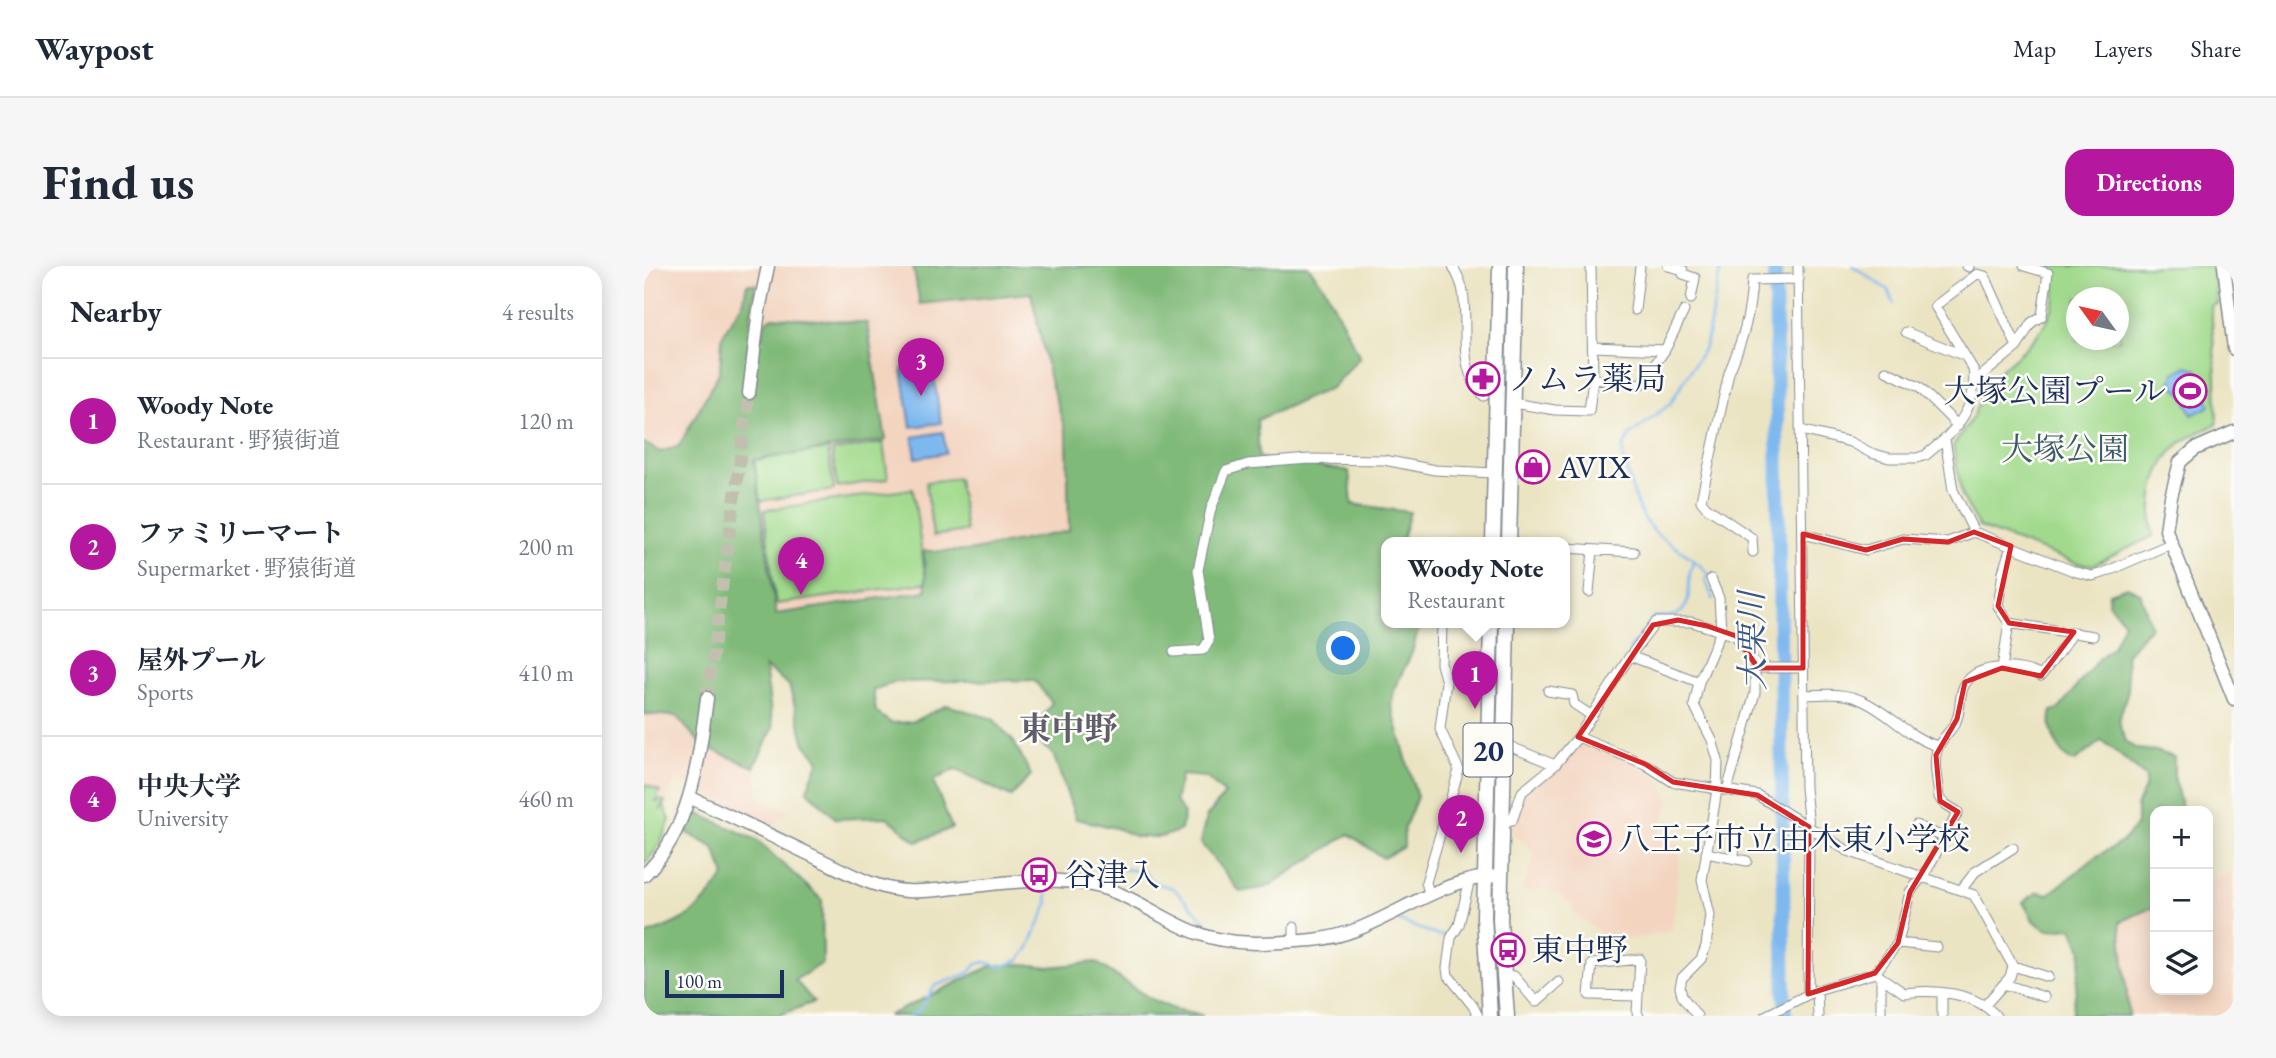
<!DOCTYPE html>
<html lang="en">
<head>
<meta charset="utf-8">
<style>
	:root { --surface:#fff; --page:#f6f6f7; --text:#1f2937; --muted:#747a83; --line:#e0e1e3; --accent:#b5179e }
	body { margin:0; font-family:"EB Garamond","Noto Serif JP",serif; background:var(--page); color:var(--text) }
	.controls { position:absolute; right:21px; bottom:21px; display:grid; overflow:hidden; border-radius:14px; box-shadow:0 4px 18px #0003 }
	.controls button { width:63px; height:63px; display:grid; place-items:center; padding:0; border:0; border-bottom:2px solid var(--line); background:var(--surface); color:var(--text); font:35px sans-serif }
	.compass { position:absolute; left:1422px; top:21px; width:63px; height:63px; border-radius:50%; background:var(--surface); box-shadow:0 4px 18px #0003; rotate:303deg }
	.scale { position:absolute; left:21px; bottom:18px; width:119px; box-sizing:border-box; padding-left:7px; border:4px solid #1b2f5e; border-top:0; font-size:19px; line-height:24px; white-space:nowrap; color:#1b2f5e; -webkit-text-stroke:5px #fdfcf7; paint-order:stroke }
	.you { position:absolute; left:700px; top:383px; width:24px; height:24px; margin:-18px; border:5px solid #fff; border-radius:50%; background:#1a73e8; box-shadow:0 0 0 10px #1a73e833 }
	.badge { display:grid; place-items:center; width:46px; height:46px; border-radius:50%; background:var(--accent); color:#fff; font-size:23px; font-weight:700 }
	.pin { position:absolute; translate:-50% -58px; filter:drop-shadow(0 2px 4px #0008) }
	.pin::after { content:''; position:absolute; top:37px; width:24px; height:21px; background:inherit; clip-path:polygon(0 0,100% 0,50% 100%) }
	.popup { position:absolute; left:737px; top:271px; width:189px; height:91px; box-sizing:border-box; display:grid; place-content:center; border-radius:14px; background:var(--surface); filter:drop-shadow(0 2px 5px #0005); font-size:23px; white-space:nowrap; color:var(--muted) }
	.popup b { font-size:26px; color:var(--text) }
	.popup::after { content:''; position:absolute; left:50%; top:100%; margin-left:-14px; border:14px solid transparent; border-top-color:var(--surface) }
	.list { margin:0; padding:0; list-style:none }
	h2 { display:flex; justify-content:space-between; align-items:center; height:91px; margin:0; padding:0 28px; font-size:30px }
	h2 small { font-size:23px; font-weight:400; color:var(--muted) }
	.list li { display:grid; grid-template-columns:46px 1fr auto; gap:21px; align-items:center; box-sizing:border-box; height:126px; padding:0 28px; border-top:2px solid var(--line) }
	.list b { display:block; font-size:26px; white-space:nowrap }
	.list p { margin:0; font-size:23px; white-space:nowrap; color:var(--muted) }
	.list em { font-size:23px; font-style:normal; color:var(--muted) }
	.icon { flex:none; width:38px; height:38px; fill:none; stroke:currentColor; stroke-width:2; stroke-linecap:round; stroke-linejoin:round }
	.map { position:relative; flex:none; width:1590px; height:750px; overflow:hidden; border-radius:21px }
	header { display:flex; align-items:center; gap:42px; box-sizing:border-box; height:98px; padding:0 35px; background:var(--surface); border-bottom:2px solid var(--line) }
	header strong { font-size:33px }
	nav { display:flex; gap:38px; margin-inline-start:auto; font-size:24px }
	.intro { display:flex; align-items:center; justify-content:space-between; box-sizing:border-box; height:168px; padding:0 42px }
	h1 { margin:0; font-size:49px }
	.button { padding:18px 32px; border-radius:21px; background:var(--accent); color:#fff; font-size:24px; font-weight:700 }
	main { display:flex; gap:42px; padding:0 42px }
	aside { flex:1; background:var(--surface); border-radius:21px; box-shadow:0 4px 18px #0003 }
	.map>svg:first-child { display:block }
	.built { fill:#f3d4bf }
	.green { fill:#a1da8c; stroke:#5e8475; stroke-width:2; fill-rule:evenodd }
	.forest { fill:#80ba78; stroke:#4e746b; stroke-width:2 }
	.water { fill:#7db8ef; stroke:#4c74a6; stroke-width:2 }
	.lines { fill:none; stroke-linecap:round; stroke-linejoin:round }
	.stream { stroke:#7db8ef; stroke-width:2.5 }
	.river { stroke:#7db8ef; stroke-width:14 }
	.secondary-tunnel { stroke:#c1c0af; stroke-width:12; stroke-dasharray:12 6; stroke-linecap:butt }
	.street-casing { stroke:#838a90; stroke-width:11 }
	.secondary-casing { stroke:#838a90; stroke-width:15 }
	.primary-casing { stroke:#838a90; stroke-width:17 }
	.street { stroke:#fff; stroke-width:9 }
	.secondary { stroke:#fff; stroke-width:12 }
	.primary { stroke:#fff; stroke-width:14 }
	.marked { fill:none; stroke:#d62828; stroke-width:5; stroke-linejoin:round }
	.labels { text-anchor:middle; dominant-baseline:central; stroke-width:5; stroke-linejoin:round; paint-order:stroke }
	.shield { fill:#fdfcf7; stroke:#5f6c8c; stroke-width:2 }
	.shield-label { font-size:30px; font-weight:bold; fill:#1b2f5e }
	.poi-label { font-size:32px; fill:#1b2f5e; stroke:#fdfcf7; text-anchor:start }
	.park-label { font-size:32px; fill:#3c5a6a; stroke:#fdfcf7 }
	.water-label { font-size:33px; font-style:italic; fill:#38588a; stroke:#fdfcf7 }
	.neighbourhood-label { font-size:33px; font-weight:bold; fill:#605d6d; stroke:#fdfcf7 }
</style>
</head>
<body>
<header>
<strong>Waypost</strong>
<nav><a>Map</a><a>Layers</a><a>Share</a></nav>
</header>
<div class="intro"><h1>Find us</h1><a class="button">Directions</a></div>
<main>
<aside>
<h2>Nearby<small>4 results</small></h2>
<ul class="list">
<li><span class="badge">1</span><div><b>Woody Note</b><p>Restaurant · 野猿街道</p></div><em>120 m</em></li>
<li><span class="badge">2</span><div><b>ファミリーマート</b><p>Supermarket · 野猿街道</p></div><em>200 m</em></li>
<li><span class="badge">3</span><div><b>屋外プール</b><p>Sports</p></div><em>410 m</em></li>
<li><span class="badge">4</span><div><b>中央大学</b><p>University</p></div><em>460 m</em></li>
</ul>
</aside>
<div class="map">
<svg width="1590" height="750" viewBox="0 0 1590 750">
	<rect width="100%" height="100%" fill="#fdfcf7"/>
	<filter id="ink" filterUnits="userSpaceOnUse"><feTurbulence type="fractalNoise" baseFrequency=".0143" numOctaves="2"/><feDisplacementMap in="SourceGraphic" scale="14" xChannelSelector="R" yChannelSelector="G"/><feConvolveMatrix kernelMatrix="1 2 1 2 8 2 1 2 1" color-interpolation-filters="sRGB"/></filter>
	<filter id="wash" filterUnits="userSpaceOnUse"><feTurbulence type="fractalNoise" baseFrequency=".00686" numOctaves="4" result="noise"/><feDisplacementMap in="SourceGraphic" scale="28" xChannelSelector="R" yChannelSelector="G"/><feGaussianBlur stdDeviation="1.57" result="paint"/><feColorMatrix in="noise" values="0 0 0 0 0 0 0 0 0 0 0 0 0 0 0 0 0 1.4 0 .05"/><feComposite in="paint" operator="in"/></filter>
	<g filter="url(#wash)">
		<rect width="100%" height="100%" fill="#ebe4c3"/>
		<!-- built -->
		<path class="built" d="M0 0H289L311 25 355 34 404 24 474 271 291 364 98 414 117 533 146 545 127 561 32 513 20 540 26 554 16 578 0 599Z
			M939 476 996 500 1021 516 1019 520 1026 533 1015 567 1037 580 1028 665 956 679V665L936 653 927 642 928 639 915 628 898 623 878 625 891 587 867 567 877 535 881 528 908 506 932 480Z
			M1590 605V750H1485L1476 655 1511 640V724H1564V616Z"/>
		<!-- green -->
		<path class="green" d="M1406 0H1569L1573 38 1567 40 1572 111 1573 158C1561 164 1545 170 1534 179 1509 201 1505 239 1509 270L1450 299 1434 298 1335 261 1318 230 1309 180C1323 160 1337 143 1338 119 1373 90 1429 52 1406 0ZM1433 32H1475V74H1433Z
			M239 177 244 213 193 221 188 185Z
			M184 183 190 224 116 235 110 194Z
			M314 212 322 265 289 270 282 216Z
			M269 223 282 317 132 338 120 244Z
			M0 518 16 525 11 535 14 536 15 533 20 535 16 545 22 535 20 540 26 554 16 578 0 599Z"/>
		<!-- forest -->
		<path class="forest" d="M269 0H664L681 22 716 91 687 122 613 154 615 192 705 205 708 238 766 246 757 277H742V357H776L768 387 751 421 747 439 773 531 760 563V581L739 592 705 568 623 621 596 626 556 576 563 550 581 528 562 511 537 509 531 535 540 548 537 564 517 571H493L472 562 432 553 409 488 386 469 408 437 390 414 251 416 229 424 232 446 247 457 268 456 303 439 349 453 370 476 387 509 367 531 311 503 289 515 308 562 273 576 243 551 192 553 163 524 175 494 161 478 145 419 121 401 129 462 110 501 59 480 32 450 0 448V177L16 186 35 180 76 105 78 70 99 36 103 18H112L104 70 119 71 121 56 129 51 223 57 242 174 110 194 132 348 282 325 280 285H325L425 265 423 170 406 114 387 27 276 38Z
			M1483 321 1496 327 1507 360 1482 389 1484 424 1475 454 1477 464 1483 477 1493 483 1512 485 1530 491V510L1538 545H1511V640L1476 656 1485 750H1428L1438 684 1428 662 1402 664 1389 654 1379 636 1394 626 1405 628 1453 590 1478 576 1493 559V538L1501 522 1502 511 1458 474 1430 496C1413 488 1403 462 1408 445L1415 443 1455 392 1469 381 1480 356 1464 337 1465 327Z
			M53 547 113 574 178 634 179 697 151 714 170 736 133 750H0V669C41 656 57 645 81 609L70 582 42 566Z
			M452 696C476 712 500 732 527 742 538 746 549 745 559 750H244L347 700 378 698 406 701Z"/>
		<!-- water -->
		<path class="water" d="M288 98 297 157 267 161 258 103Z
			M1543 100 1553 103 1557 125 1566 138 1565 141 1548 149 1540 130 1527 117 1530 107Z
			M299 166 302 187 272 192 269 171Z"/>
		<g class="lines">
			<!-- stream -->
			<path class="stream" d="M1209 0 1244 24 1250 38
				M1069 333 1061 313 1065 309C1051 291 1032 283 1014 269 991 250 988 217 979 191V182L986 169 1026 138 1062 79 1077 0
				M985 384 1010 351C1017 350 1028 351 1034 348 1052 338 1040 309 1050 294
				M869 538 874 525
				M456 601 498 605 511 617 529 622 569 663
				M813 649 817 624
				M753 654 795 670 805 667
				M266 750 275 745 291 720 325 707 333 698 341 696 357 701 375 694 384 683 404 638 402 622"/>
			<!-- river -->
			<path class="river" d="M1131 0 1141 750"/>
		</g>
	</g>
	<g filter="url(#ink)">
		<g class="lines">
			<!-- secondary-tunnel -->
			<path class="secondary-tunnel" d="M63 432 105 127"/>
			<defs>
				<path id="street" d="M809 0C813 9 818 17 819 26 825 60 812 103 840 130
					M1024 0 1039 4V8L1051 12 1047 33
					M1154 0 1161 522 1165 561 1164 728
					M1323 0 1325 1
					M991 44 996 0
					M1262 66 1321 90
					M949 81 1021 84
					M1373 81 1341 10 1333 8 1291 40 1329 103C1333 132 1321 153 1301 173L1309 224 1330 266 1432 306 1448 310 1459 307 1526 278
					M1242 105 1275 121 1314 160
					M949 113 997 118 1021 84 1040 45
					M1331 115 1373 81 1387 57 1398 50 1404 7 1380 0
					M869 137 911 144 945 145 949 113 947 0
					M1157 164 1206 176 1227 187 1245 192H1273L1282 189 1301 173
					M1159 268 1222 284 1259 273 1304 276 1330 266
					M1367 280 1359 306 1354 340 1365 357 1449 370
					M920 282 990 286
					M1109 286 1108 272 1062 241 1057 235 1058 230 1085 107C1099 72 1106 51 1108 14L1155 13
					M945 326 949 284
					M530 386 559 384 565 374 554 304 567 243 582 205 604 198 665 193 740 194 791 204 850 207
					M986 390 1055 416
					M1111 402H1159
					M1358 402 1365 357
					M904 425 928 429 930 438 948 450
					M1160 429C1179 428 1201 426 1219 435 1246 447 1264 472 1294 480
					M934 471 986 390 1012 356H1048L1092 370 1111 398V427L1083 524
					M860 478 911 499 934 471 1001 498 1029 516 1113 529 1204 585 1330 629 1369 700 1366 711 1342 738
					M858 558 868 555 878 526 911 499
					M1272 559 1301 572
					M1062 587 1103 595
					M1089 592 1094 567
					M826 613 815 659 807 672 803 702 804 709 829 740 834 750
					M1317 624 1331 606 1369 582
					M785 627 782 616 815 504 796 463 802 416 797 398 798 357
					M650 675V661
					M1254 677 1293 681
					M1369 700 1404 711
					M1231 707 1254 677 1266 626 1282 606 1314 546 1298 536 1295 531C1294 517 1288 495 1294 482 1297 472 1308 465 1312 455 1318 443 1314 429 1321 418 1334 396 1378 399 1397 410L1430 366
					M859 709 870 710 892 736 915 716
					M1360 718 1400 731
					M1173 724 1174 750
					M1298 727V750
					M994 730 945 729 948 698 996 693 993 747 995 750
					M1053 750 1038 730 1036 721 1038 712 1057 693 1062 680 1066 649 1058 614 1073 524 1074 494 1068 474 1050 439 1055 416 1077 365 1075 332 1067 313
					M1121 750 1173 724 1231 707 1260 727C1290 723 1331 726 1352 750
					M1237 750V713"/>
				<path id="secondary" d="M1580 0 1590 83
					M105 127 115 44 124 0
					M1590 166 1551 183 1536 196 1527 231 1522 264 1590 433
					M45 531C86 550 128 570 169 590 199 604 229 623 263 625 279 626 295 624 310 622 356 618 402 609 447 619 487 627 516 653 553 667 589 681 630 677 668 674 736 669 787 611 856 610
					M0 609C47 565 55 493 63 432"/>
				<path id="primary" d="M849 277 856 0
					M865 277 872 0
					M846 750 840 651 847 357
					M863 750 856 654 863 357"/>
			</defs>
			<!-- street casing -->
			<use href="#street" class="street-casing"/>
			<!-- secondary casing -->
			<use href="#secondary" class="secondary-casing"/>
			<!-- primary casing -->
			<use href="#primary" class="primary-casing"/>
			<!-- street -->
			<use href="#street" class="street"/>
			<!-- secondary -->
			<use href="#secondary" class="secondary"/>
			<!-- primary -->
			<use href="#primary" class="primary"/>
		</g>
	</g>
	<!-- marked area -->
	<path class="marked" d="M1330 266 1367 280 1354 340 1365 357 1430 366 1397 410 1358 402 1321 416 1313 453 1292 489 1296 535 1314 546 1266 626 1254 677 1231 707 1164 728 1165 561 1113 529 1029 516 1001 498 934 471 1009 359 1034 354 1063 360 1092 370 1114 402H1159V268L1222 284 1259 273 1304 276Z"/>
	<!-- icons -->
	<defs>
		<symbol id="pharmacy-ring" viewBox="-11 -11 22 22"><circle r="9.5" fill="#fdfcf7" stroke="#b5179e" stroke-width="1.5"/><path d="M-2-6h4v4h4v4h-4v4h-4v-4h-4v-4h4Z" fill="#b5179e"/></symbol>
		<symbol id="stadium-ring" viewBox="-11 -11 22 22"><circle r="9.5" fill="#fdfcf7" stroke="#b5179e" stroke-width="1.5"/><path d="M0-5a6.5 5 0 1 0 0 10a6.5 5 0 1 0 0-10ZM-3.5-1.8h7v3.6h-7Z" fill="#b5179e"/></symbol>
		<symbol id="shop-ring" viewBox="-11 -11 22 22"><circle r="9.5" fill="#fdfcf7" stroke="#b5179e" stroke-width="1.5"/><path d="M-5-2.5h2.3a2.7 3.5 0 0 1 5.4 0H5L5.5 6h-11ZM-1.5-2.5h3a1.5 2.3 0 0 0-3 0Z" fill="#b5179e"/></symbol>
		<symbol id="school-ring" viewBox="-11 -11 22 22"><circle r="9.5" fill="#fdfcf7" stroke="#b5179e" stroke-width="1.5"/><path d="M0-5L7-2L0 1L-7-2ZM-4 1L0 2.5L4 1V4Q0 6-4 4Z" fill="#b5179e"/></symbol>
		<symbol id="bus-ring" viewBox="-11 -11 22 22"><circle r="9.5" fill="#fdfcf7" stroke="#b5179e" stroke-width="1.5"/><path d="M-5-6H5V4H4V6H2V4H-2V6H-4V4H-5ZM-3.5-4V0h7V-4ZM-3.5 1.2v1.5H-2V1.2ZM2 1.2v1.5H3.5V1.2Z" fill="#b5179e"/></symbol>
	</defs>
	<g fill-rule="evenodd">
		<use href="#pharmacy-ring" x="820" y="94" width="38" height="38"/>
		<use href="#stadium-ring" x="1527" y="106" width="38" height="38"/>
		<use href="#shop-ring" x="870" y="182" width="38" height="38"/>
		<use href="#school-ring" x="931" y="554" width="38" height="38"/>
		<use href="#bus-ring" x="376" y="590" width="38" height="38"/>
		<use href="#bus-ring" x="845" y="665" width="38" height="38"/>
	</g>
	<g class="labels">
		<!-- shield labels -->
		<rect class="shield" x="819.5" y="457.5" width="49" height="53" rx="5"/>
		<g class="shield-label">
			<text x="844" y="484">20</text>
		</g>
		<!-- poi labels -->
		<g class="poi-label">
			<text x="864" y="113">ノムラ薬局</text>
			<text x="1522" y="125" text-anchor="end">大塚公園プール</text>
			<text x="914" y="201">AVIX</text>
			<text x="974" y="573">八王子市立由木東小学校</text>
			<text x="420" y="609">谷津入</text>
			<text x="888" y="684">東中野</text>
		</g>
		<!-- park labels -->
		<g class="park-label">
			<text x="1421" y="183">大塚公園</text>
		</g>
		<!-- water labels -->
		<g class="water-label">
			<text transform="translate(1108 375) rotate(-91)">大栗川</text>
		</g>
		<!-- neighbourhood labels -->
		<g class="neighbourhood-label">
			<text x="424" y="462">東中野</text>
		</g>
	</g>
</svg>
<div class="controls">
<button>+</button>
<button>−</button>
<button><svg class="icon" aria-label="layers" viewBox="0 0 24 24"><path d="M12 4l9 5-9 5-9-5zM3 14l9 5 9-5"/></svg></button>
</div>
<svg class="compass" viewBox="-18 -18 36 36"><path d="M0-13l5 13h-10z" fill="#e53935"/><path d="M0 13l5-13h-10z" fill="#747a83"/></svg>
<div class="scale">100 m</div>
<div class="you"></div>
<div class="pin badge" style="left:831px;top:443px">1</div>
<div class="popup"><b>Woody Note</b>Restaurant</div>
<div class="pin badge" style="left:817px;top:587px">2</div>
<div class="pin badge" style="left:277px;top:130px">3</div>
<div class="pin badge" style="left:157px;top:329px">4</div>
</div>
</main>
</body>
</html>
